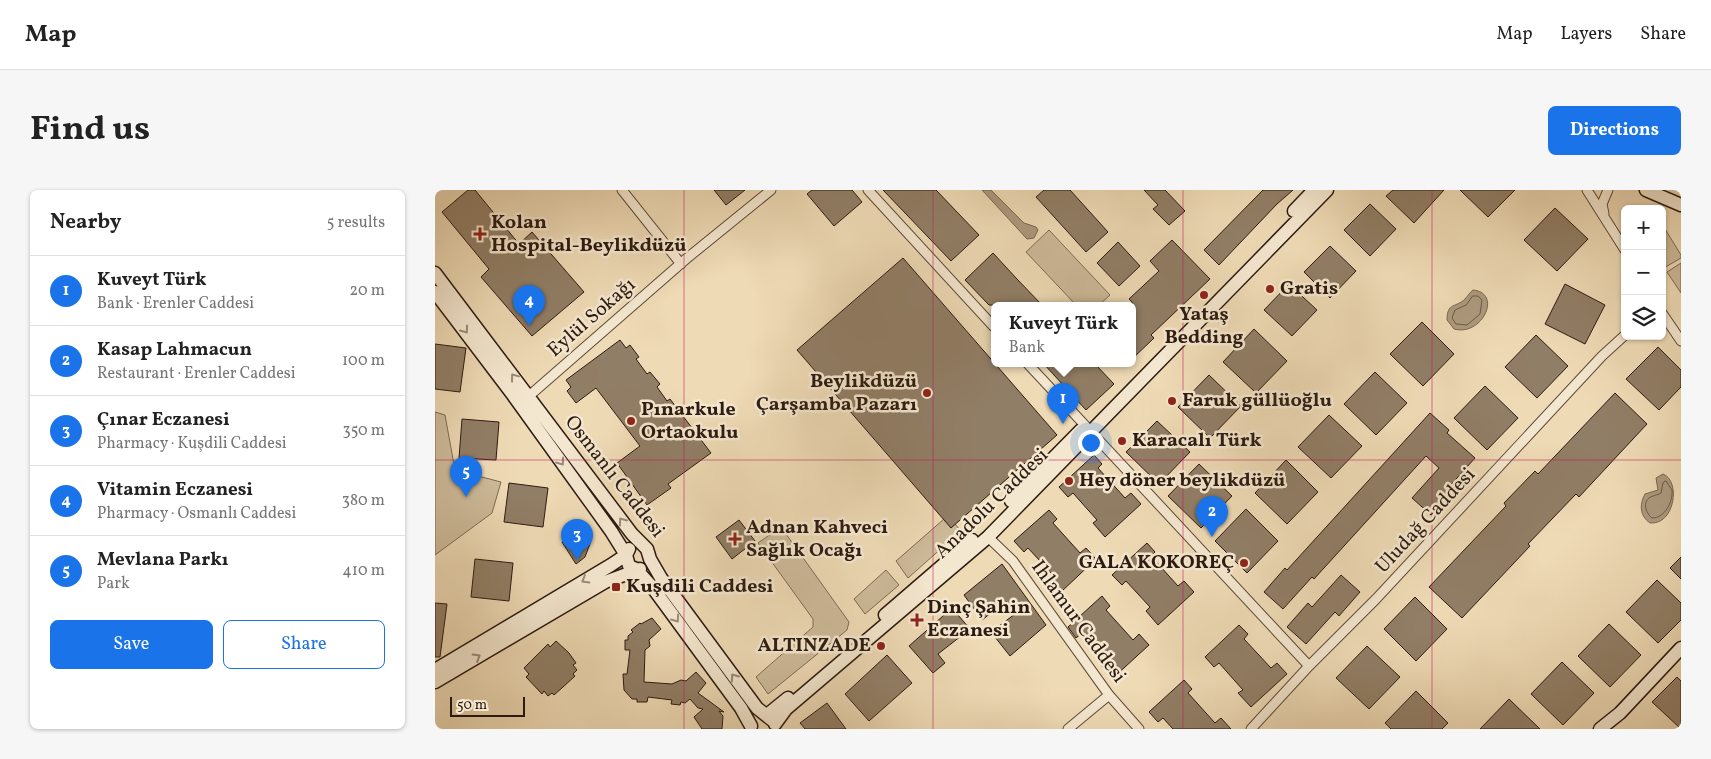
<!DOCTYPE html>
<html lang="en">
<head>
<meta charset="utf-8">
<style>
	:root { --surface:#fff; --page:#f6f6f6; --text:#222; --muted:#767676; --line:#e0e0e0; --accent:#1a73e8 }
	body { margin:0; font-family:Vollkorn,serif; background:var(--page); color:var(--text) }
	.controls { position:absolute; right:15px; top:15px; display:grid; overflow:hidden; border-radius:8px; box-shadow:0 1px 4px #0004 }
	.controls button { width:45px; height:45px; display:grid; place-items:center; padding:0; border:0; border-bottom:1px solid var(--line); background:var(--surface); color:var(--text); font:25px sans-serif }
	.scale { position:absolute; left:15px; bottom:12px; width:75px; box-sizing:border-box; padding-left:5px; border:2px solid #2d1b11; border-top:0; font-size:14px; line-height:18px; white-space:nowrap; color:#2d1b11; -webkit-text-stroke:4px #f4e7cf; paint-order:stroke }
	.you { position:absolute; left:655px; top:252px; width:18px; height:18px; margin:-12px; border:4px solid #fff; border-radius:50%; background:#1a73e8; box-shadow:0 0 0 8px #1a73e833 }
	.badge { display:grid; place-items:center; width:32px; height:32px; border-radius:50%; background:var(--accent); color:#fff; font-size:16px; font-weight:700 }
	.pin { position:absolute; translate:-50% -41px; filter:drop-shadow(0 1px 2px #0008) }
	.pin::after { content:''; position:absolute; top:26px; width:18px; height:15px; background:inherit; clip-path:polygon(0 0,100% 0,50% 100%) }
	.popup { position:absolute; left:556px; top:112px; width:145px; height:65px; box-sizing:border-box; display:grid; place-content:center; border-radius:8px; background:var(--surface); filter:drop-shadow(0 1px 4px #0005); font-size:16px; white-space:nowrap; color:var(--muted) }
	.popup b { font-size:19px; color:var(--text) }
	.popup::after { content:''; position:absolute; left:50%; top:100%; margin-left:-10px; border:10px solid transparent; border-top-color:var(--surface) }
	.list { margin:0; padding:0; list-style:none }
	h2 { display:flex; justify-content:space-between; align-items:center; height:65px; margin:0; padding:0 20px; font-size:21px }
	h2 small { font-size:16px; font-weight:400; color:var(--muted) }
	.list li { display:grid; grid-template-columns:32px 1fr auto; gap:15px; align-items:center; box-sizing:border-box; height:70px; padding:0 20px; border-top:1px solid var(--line) }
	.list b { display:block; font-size:19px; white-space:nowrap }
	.list p { margin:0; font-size:16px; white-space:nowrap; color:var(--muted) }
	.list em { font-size:16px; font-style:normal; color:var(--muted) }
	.actions { display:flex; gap:10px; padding:15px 20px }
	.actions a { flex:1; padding:11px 0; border:1px solid var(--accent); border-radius:8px; text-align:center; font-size:18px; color:var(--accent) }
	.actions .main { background:var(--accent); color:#fff }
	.icon { flex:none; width:28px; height:28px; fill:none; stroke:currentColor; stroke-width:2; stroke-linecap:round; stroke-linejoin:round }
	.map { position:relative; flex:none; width:1246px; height:539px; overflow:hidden; border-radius:8px }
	header { display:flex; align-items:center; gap:30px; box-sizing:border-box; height:70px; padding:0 25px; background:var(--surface); border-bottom:1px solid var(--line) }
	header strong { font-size:24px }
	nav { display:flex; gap:28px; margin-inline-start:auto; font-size:18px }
	.intro { display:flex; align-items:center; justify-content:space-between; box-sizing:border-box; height:120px; padding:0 30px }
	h1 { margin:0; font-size:35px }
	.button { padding:12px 22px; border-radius:8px; background:var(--accent); color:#fff; font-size:18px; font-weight:700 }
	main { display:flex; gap:30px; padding:0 30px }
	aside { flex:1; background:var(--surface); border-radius:8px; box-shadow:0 1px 4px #0004 }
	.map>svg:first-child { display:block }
	.green { fill:#cdba99; stroke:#7d6a55 }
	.water { fill:#ac997d; stroke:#796752 }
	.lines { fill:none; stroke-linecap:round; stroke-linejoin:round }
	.shore { stroke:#6c5a47; stroke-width:1 }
	.building { fill:#917e66; stroke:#2d1b11 }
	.street-casing { stroke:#5d4b3a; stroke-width:11 }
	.secondary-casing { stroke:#2d1b11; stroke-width:15 }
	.street { stroke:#f4e7cf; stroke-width:9 }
	.secondary { stroke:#f4e7cf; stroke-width:12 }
	.oneway { stroke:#9a8b7a }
	.grid { fill:none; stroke:#c2185b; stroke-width:1; stroke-opacity:0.55 }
	.poi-dot { fill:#8f2418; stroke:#f4e7cf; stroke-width:2 }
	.labels { text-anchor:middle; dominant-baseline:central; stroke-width:5; stroke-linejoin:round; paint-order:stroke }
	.poi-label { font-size:20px; font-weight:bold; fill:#2d1b11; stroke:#f4e7cf; text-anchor:start }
	.street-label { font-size:20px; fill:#2d1b11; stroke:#f4e7cf }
</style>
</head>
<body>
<header>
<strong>Map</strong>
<nav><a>Map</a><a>Layers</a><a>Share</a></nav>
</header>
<div class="intro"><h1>Find us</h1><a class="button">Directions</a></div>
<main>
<aside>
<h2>Nearby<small>5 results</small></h2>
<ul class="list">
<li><span class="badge">1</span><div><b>Kuveyt Türk</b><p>Bank · Erenler Caddesi</p></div><em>20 m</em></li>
<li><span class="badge">2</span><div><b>Kasap Lahmacun</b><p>Restaurant · Erenler Caddesi</p></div><em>100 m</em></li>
<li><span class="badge">3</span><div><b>Çınar Eczanesi</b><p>Pharmacy · Kuşdili Caddesi</p></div><em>350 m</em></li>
<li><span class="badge">4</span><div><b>Vitamin Eczanesi</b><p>Pharmacy · Osmanlı Caddesi</p></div><em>380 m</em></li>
<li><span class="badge">5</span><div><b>Mevlana Parkı</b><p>Park</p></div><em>410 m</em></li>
</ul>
<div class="actions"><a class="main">Save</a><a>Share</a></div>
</aside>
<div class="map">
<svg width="1246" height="539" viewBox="0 0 1246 539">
	<rect width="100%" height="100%" fill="#eedab5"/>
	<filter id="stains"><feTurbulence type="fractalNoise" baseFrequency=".004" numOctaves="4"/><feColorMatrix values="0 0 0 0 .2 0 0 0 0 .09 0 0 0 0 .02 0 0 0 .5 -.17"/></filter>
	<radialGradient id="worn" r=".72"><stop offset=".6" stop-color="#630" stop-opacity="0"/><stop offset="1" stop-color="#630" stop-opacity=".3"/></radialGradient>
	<!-- green -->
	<path class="green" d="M1227 34 1246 65V68L1227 79Z
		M614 40 675 105 664 115H641L591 62Z
		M1246 73V103L1232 82Z
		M0 222 10 225 20 280 66 292 57 323 0 365Z
		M509 329 520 334 526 341 473 388 461 371Z
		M346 337 414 432 412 440 333 504 321 487 378 437V429L323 353Z
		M451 380 464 395 430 424 419 409Z"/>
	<!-- water -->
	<path class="water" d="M547 0H556L589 33 601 37 603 40 599 48 592 49Z
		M1038 100C1068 103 1047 147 1019 139L1012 130C1012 112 1021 118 1030 109 1033 106 1034 103 1038 100Z
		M1228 284C1246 291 1240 335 1215 333 1205 326 1204 315 1210 304L1223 300 1221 288Z"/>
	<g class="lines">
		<!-- shore -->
		<path class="shore" d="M1038 106H1043L1047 110 1045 124 1032 135 1021 134 1017 128 1020 120 1031 115Z
			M1231 291 1237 300C1238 312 1230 328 1217 328 1212 324 1207 314 1214 308 1216 306 1223 305 1226 303L1228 293Z"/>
	</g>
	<!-- building -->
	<path class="building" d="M33 0H40L84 54 97 42 149 102 97 146 46 87 54 79 7 22Z
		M279 0H310L291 15Z
		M377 0H417L427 12 399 36 372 4Z
		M448 0H501L544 45 516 71Z
		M609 0H635L673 42 651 62 601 7Z
		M709 0H730L750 21 734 35 718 19 723 15Z
		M828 0H858L842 14 784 75 769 60Z
		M958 0H1009L979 33 951 6Z
		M1025 0H1080L1053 27Z
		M935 14 961 39 935 66 909 40Z
		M1120 18 1153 49 1122 81 1089 50Z
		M737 50 775 89 716 145 719 148 697 169V112L694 109 724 81 715 71Z
		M683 52 705 76 684 96 662 73Z
		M895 56 921 81 895 108 869 82Z
		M558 63 582 89 607 115H554L530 90Z
		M468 68 622 245 516 338 362 160Z
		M854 94 882 120 857 146 829 120Z
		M1130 94 1170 115 1150 154 1110 134Z
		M987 132 1019 164 988 196 955 164Z
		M819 139 852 171 821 203 788 172Z
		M1101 145 1133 176 1102 208 1070 177Z
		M185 150 191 158 195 155 204 167 201 169 212 184 215 182 225 194 222 197 232 211 235 209 276 263 233 294 236 298 212 315 182 273 205 256 161 198 141 213 132 201 136 197 131 190Z
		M0 154 31 158 25 202 0 199Z
		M1223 157 1246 180V197L1224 220 1191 189Z
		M608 173H659L679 194 651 220Z
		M940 182 972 213 941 245 909 214Z
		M774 185 806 216 775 248 743 217Z
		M1050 196 1083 228 1052 260 1019 228Z
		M1180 203 1212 234 1144 307 1141 304 1093 354 1095 356 1027 428 994 397 1071 316 1069 313 1100 281 1103 284Z
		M995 223 1014 240 1012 243 1040 268 1013 298 1017 301 996 325 977 308 1004 278 991 266 879 389 877 387 848 419 829 402 850 378 852 380Z
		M894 225 927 256 896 288 863 257Z
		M27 229 64 232 61 270 24 268Z
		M722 231 755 262 724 294 691 262Z
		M659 265 667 274 663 278 690 308 696 303 706 314 670 347 658 333 662 330 638 303 633 307 624 297Z
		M851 270 883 302 852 334 820 303Z
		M764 274 797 306 766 338 733 306Z
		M74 293 113 298 108 337 69 332Z
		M811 319 843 351 812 383 780 351Z
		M614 320 622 329 618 333 645 363 651 358 661 369 626 402 613 388 617 384 593 358 589 362 579 351Z
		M304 330 320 351 297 369 281 347Z
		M149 341 156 351 150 367 141 374 127 352Z
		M712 353 720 362 716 366 743 396 749 391 759 402 723 435 711 421 715 417 691 391 687 395 677 385Z
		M1246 367V389L1235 378Z
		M40 369 78 373 74 411 36 407Z
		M567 374 611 435 575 466 556 442 580 424 571 411 547 430 529 405Z
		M906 385 925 402 904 426 900 422 871 454 852 437 873 413 877 417Z
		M1222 390 1246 413V430L1223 453 1191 422Z
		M667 406 675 416 671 420 698 450 704 444 714 455 678 488 666 475 670 471 646 444 641 448 633 437Z
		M980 407 1012 439 981 471 949 439Z
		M0 413 12 414 5 467H0Z
		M517 418 535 439 503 464 510 473 498 483 474 456Z
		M217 428 226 439 214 450 215 456 210 460 209 492 237 494 246 490 251 491 261 482 271 493 263 503 289 522 284 521 288 526 287 539H267L259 527 268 519 263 518 255 509 250 513 246 512 245 515 236 514 237 510 213 507 212 512H202V509H197L189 500 188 484H192L195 460H190V450H193V446L198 442 196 440 205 433 206 434Z
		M1174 434 1206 465 1175 497 1143 466Z
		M804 435 813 444 809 449 836 478 842 473 852 484 816 517 803 503 808 500 784 473 779 477 770 467Z
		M121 451 134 463 141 473 138 475 142 480 138 484 140 486 128 497 119 505 117 503 113 506 109 501 107 504 91 487 94 484 89 478 113 454 115 457Z
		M932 456 965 487 934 519 901 488Z
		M452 465 477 493 434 531 410 504Z
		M1127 472 1159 503 1128 535 1096 504Z
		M1242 487 1246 491V539L1217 512Z
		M749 490 757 499 753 503 780 533 786 528 796 539H738L728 528 723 532 714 522Z
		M981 501 1013 533 1007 539H956L950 533Z
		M1074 509 1105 539H1045Z
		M392 513 411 539H370L365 533Z"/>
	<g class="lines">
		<defs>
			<path id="street" d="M187 0 246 74
				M433 0 559 137
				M1152 0 1190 60
				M1169 24 1167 14 1173 0
				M1227 123 1246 151
				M592 173 874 476
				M94 206 251 69 336 0
				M553 347 578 371 674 505 704 539
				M633 539 674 505
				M816 539 874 476 941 409 1167 166 1190 145"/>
			<path id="secondary" d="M1211 0 1246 15
				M859 21 879 0
				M0 83 197 344 212 359 215 369 226 388 322 518 337 530
				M0 102 78 205 176 341 191 365 194 376 201 379 218 398 306 518 316 536
				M576 311 646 240
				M450 425 537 350
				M0 480 176 375 191 365 194 359
				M0 492 170 392 205 379
				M332 525 353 508
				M340 534 351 519 553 347 892 0
				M1165 539 1185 523 1246 458"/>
		</defs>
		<!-- street casing -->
		<use href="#street" class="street-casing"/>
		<!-- secondary casing -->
		<use href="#secondary" class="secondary-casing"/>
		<!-- street -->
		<use href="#street" class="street"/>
		<!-- secondary -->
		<use href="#secondary" class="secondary"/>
	</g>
	<!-- one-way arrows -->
	<defs><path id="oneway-chevron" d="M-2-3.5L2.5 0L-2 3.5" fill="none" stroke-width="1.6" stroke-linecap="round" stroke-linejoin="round" transform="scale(1.25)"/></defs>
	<g class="oneway">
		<use href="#oneway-chevron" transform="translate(30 140) rotate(54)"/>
		<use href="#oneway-chevron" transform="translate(79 187) rotate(-127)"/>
		<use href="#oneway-chevron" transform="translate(126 272) rotate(54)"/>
		<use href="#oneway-chevron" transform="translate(187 331) rotate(-126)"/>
		<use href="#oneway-chevron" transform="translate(150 390) rotate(150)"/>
		<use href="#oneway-chevron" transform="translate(241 429) rotate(54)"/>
		<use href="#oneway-chevron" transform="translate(42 467) rotate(-31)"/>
		<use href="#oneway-chevron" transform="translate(299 487) rotate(-126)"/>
	</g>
	<!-- grid -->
	<path class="grid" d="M249 0V539M498 0V539M748 0V539M997 0V539M0 270H1246"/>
	<!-- markers -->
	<g class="poi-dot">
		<path d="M42.5 36.5h5v5h5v5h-5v5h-5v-5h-5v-5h5z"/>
		<circle cx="835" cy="99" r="5"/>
		<circle cx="769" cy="105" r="5"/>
		<circle cx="492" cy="203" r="5"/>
		<circle cx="737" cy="211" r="5"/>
		<circle cx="196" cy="231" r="5"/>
		<circle cx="687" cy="251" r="5"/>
		<circle cx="634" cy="291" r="5"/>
		<path d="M297.5 341.5h5v5h5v5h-5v5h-5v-5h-5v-5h5z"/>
		<circle cx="809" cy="373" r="5"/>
		<rect x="176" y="392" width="10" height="10" rx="2.5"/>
		<path d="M479.5 422.5h5v5h5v5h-5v5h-5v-5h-5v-5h5z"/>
		<circle cx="446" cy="456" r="5"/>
	</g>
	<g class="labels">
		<!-- poi labels -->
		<g class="poi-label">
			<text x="56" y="33">Kolan<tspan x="56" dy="23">Hospital-Beylikdüzü</tspan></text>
			<text x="845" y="99">Gratis</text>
			<text x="769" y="125" text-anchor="middle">Yataş<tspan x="769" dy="23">Bedding</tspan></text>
			<text x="482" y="192" text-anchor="end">Beylikdüzü<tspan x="482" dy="23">Çarşamba Pazarı</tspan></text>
			<text x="747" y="211">Faruk güllüoğlu</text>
			<text x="206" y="220">Pınarkule<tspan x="206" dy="23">Ortaokulu</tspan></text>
			<text x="697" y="251">Karacalı Türk</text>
			<text x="644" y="291">Hey döner beylikdüzü</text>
			<text x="311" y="338">Adnan Kahveci<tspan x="311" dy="23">Sağlık Ocağı</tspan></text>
			<text x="799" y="373" text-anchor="end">GALA KOKOREÇ</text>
			<text x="191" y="397">Kuşdili Caddesi</text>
			<text x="492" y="418">Dinç Şahin<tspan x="492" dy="23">Eczanesi</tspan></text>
			<text x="436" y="456" text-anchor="end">ALTINZADE</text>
		</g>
		<!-- street labels -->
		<g class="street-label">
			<text transform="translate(157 128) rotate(-41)">Eylül Sokağı</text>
			<text transform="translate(179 287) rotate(52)">Osmanlı Caddesi</text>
			<text transform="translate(557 314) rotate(-44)">Anadolu Caddesi</text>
			<text transform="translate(991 331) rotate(-47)">Uludağ Caddesi</text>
			<text transform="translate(643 432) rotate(54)">Ihlamur Caddesi</text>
		</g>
	</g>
	<rect width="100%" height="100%" filter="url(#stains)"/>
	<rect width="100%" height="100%" fill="url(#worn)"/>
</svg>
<div class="controls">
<button>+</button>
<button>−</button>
<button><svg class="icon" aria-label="layers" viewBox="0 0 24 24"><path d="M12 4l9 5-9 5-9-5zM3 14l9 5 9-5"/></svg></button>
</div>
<div class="scale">50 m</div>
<div class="you"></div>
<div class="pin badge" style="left:628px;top:234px">1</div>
<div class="popup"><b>Kuveyt Türk</b>Bank</div>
<div class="pin badge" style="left:777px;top:347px">2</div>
<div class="pin badge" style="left:142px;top:370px">3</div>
<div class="pin badge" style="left:94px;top:136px">4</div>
<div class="pin badge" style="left:31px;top:307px">5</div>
</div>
</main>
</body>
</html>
